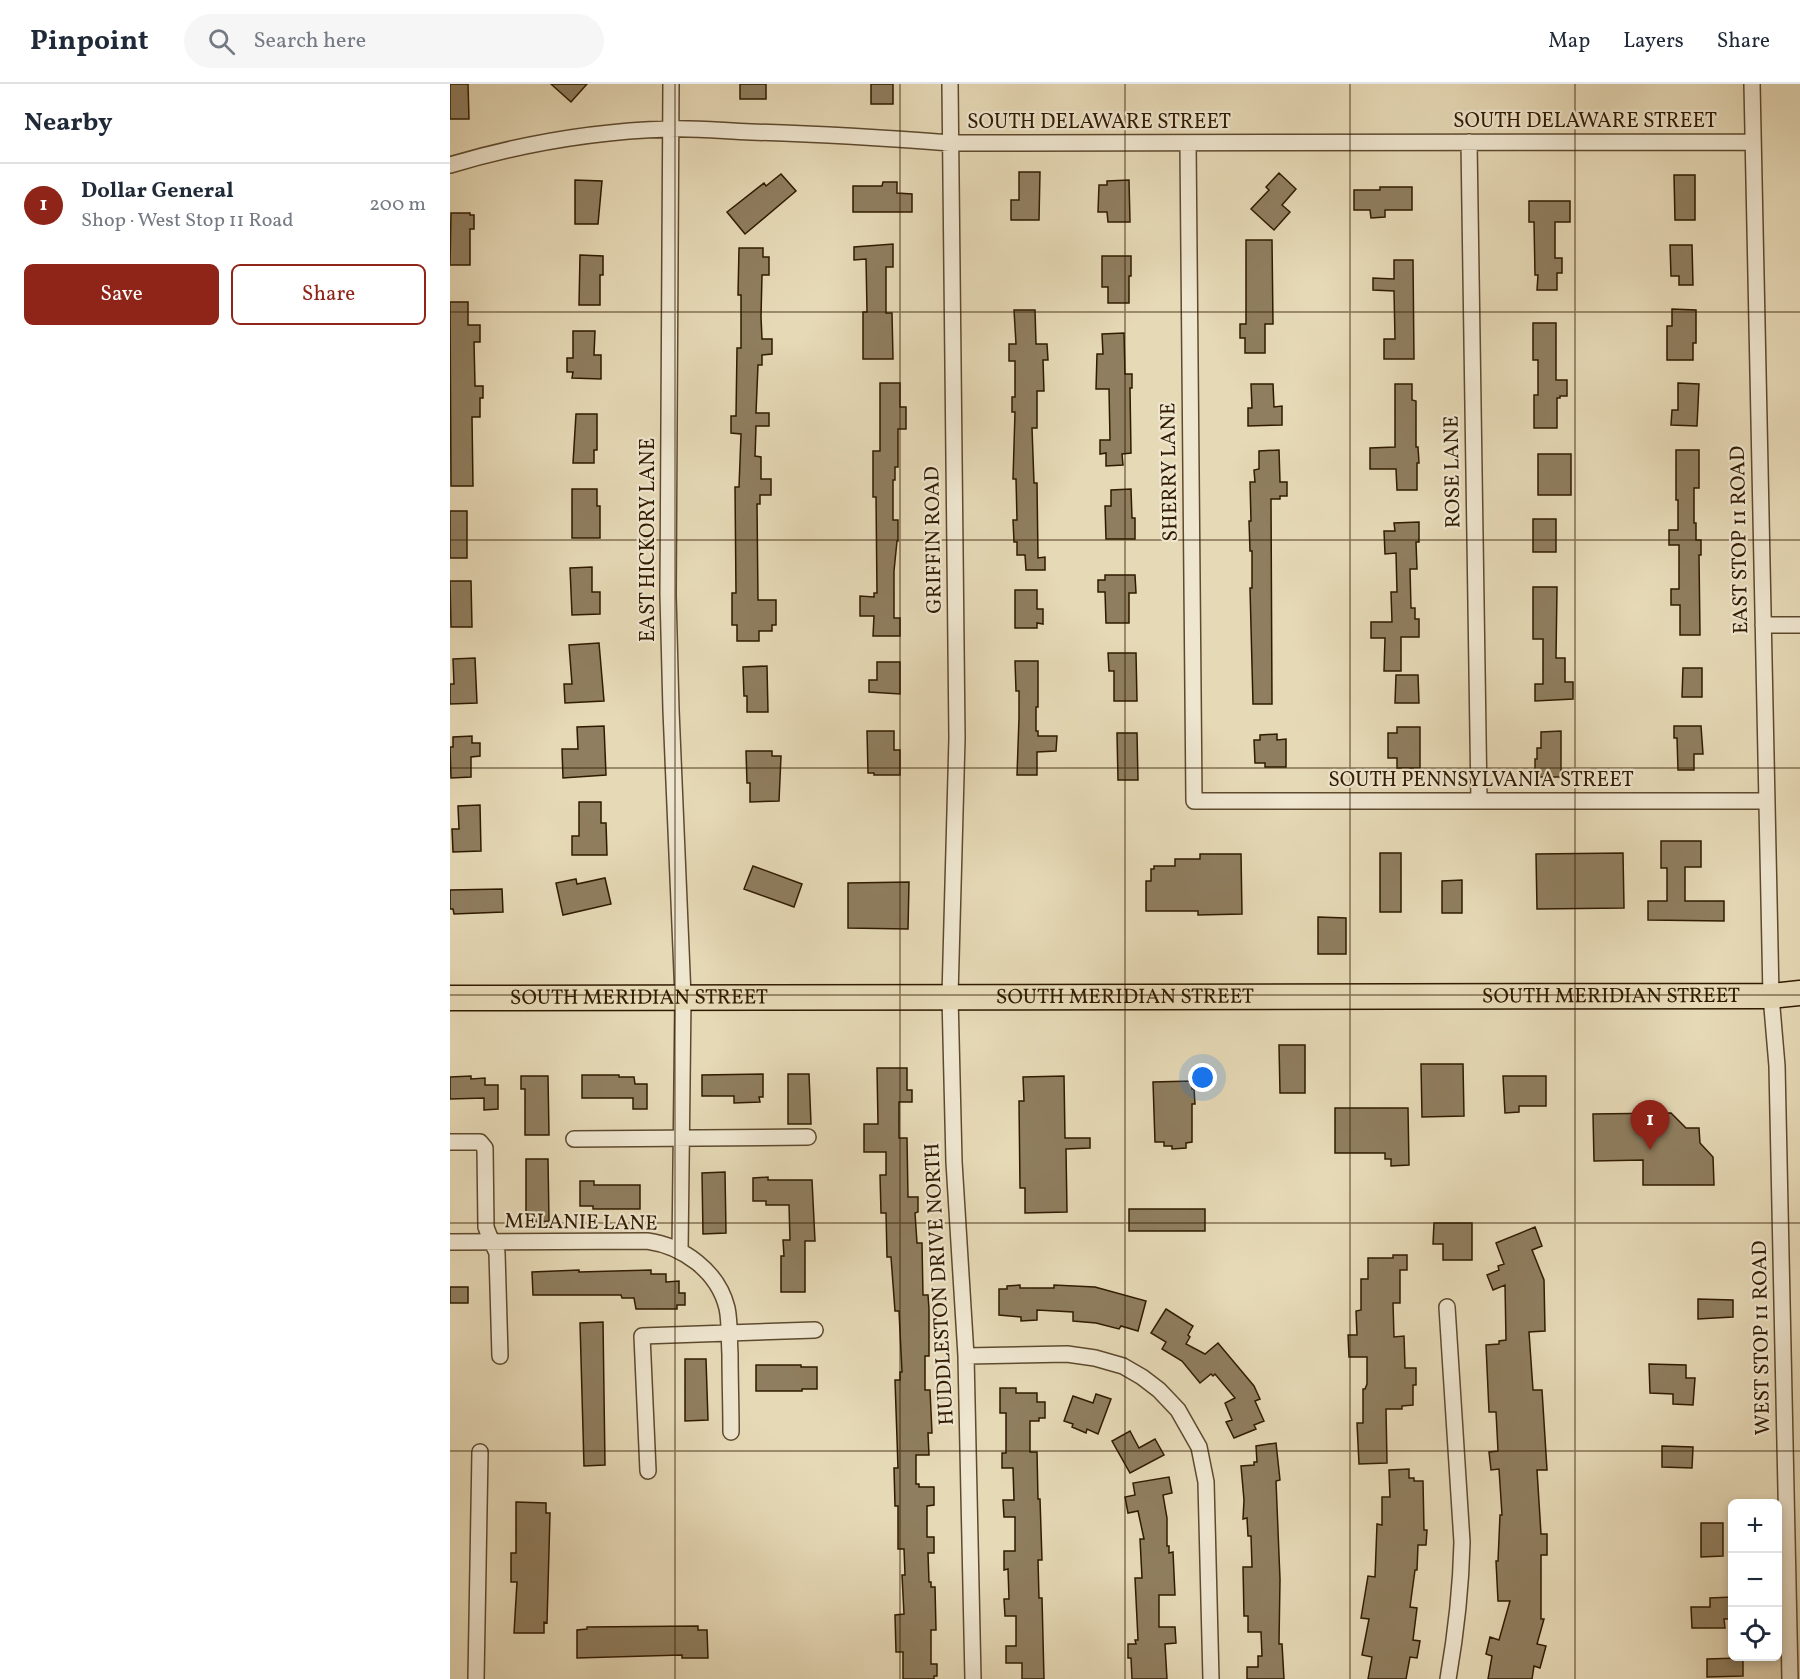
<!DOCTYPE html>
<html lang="en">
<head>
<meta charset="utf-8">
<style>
	:root { --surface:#fff; --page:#f6f6f7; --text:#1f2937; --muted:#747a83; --line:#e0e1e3; --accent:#8f2418 }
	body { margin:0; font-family:Vollkorn,serif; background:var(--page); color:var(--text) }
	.controls { position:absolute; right:18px; bottom:18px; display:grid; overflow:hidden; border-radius:9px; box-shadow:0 3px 9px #0003 }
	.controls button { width:54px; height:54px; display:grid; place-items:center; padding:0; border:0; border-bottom:2px solid var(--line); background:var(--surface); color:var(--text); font:30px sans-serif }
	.you { position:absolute; left:753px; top:994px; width:21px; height:21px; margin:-15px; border:4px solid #fff; border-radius:50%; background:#1a73e8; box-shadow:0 0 0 9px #1a73e833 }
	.badge { display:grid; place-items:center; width:39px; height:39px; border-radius:50%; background:var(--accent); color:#fff; font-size:20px; font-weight:700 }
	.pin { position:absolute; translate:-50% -50px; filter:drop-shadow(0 2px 3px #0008) }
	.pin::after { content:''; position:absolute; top:32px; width:21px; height:18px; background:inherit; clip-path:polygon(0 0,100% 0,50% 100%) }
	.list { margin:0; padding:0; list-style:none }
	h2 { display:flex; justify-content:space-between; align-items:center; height:78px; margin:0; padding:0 24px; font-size:26px }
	h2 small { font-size:20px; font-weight:400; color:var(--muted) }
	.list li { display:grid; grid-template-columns:39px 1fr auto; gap:18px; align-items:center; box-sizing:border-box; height:84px; padding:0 24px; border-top:2px solid var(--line) }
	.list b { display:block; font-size:22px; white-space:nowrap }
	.list p { margin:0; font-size:20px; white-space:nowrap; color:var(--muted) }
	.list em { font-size:20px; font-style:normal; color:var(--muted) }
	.actions { display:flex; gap:12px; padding:18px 24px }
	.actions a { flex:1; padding:14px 0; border:2px solid var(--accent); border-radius:9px; text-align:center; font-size:21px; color:var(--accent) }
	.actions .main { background:var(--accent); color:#fff }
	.icon { flex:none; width:33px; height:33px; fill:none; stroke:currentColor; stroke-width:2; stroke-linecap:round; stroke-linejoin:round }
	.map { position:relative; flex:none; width:1350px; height:1595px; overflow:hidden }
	header { display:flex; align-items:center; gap:36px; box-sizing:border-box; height:84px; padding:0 30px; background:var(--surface); border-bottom:2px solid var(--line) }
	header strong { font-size:28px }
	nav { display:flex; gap:33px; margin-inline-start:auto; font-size:21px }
	.search { width:420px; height:54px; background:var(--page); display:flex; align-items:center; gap:15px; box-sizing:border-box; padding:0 21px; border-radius:33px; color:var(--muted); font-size:22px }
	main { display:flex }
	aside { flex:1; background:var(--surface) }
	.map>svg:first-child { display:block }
	.building { fill:#8f7e5f; stroke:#311b00; stroke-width:1.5 }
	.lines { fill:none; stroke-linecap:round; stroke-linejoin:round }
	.minor-casing { stroke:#5e4a2e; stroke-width:18 }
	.primary-casing { stroke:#311b00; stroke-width:27 }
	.minor { stroke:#efe6d0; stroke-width:15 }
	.primary { stroke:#e6d9b6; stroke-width:24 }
	.grid { fill:none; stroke:#311b00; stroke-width:1.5; stroke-opacity:0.55 }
	.labels { text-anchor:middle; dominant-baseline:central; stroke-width:4.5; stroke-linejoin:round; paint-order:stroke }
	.street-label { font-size:21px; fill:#311b00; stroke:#efe6d0 }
</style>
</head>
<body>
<header>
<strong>Pinpoint</strong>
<div class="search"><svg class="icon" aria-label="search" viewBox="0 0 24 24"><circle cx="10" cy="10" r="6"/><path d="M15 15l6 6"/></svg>Search here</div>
<nav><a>Map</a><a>Layers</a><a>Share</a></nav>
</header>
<main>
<aside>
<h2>Nearby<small></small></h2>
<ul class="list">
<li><span class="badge">1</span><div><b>Dollar General</b><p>Shop · West Stop 11 Road</p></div><em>200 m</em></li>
</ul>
<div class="actions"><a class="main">Save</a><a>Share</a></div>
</aside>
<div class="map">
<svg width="1350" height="1595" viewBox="0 0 1350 1595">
	<rect width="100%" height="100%" fill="#e6d9b6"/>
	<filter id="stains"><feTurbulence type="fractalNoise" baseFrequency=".00333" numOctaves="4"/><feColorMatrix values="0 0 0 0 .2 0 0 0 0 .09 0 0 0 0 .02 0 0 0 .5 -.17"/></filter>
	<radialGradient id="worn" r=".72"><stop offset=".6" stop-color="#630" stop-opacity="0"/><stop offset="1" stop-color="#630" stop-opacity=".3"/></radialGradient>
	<!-- building -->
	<path class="building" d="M0 0H18L19 35H0Z
		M101 0H137L121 18Z
		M290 0H316V15H290Z
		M421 0H443V20H421Z
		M569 88H590L589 136H561V116H569Z
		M829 89 846 105 832 121 840 128 824 146 801 125 819 106 816 103Z
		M331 90 346 107 295 150 277 128 314 99 316 102Z
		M1224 91H1245V136H1225Z
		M125 96 152 97 148 140H125Z
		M679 96 680 138H658L657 128H648L649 101H657V97Z
		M433 98H447V109L462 110V128H403V102H432Z
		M930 103H962V126H935V133L921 134 920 126H904V106H930Z
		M1079 117H1120V138H1105V174H1112V189H1107V206H1087L1088 191H1085L1084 138H1079Z
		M1 129H20V131H24V145H20V181H0Z
		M796 156H822L823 240H815V269H795V254H790V240H796Z
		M443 160V183H436V229H442L443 275H413V228H417L416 175 404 176V163Z
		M1220 161H1242L1243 201H1229V192H1221Z
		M289 164H313V173H319V191H312L311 233 312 255H322V270L312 271V281H308L306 329H319V342H306L305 372 311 373V395H321V411H310V420H307L308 516H326V541H322V547H309V557H287V541H282V509H286L285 403H289L291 350 281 349V332H286L287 264H291V211H288Z
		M130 171 153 172V191H150V221H129Z
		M652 172H681V192H679V219H658V203H652Z
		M944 176H963L964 275H934V255H945L944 207 923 206V194L944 195Z
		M0 218H18V241H30V258H24L25 302H33V314H30V333H22L23 402H1Z
		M1222 225 1246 226V259H1243V276H1217V242H1222Z
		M564 226H585L586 260H597L598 276H593L594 307H587V344H582L584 399H587L588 474 595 473V486H576L575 471H567V458H564L563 436H567L566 395H563L565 328H562V313H565V277H559V260H566Z
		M1083 239H1106V296H1117V312H1110V314H1107V344H1084V311H1088V276H1083Z
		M123 247H145L144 271H151V295L122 294 123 288H117V274H123Z
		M674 249 675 290H682V304H680L681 369 672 370 673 381 656 382V369L650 370V356H660L659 305H646L647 270H653L652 250Z
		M430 299H450V323H456V345H448V383H445V396H443V436H448V457H447L444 487V534H450V552H423L424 532H410V512L424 513V509H427L426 413H423V367H430Z
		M1228 299 1249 300 1247 342 1221 341 1222 326H1228Z
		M801 300H823L824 323 832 322V341L798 342V324H802Z
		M945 300H962V316L966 317V363H968L969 379H967V406H947L946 385H920V364L945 363Z
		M126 330H147V366H144V379H123Z
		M829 366 830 398H837V412H830V415H821L822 620H803L800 504H802V467H800L799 437H801L800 398H805L804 386 809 385V367Z
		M1226 366H1249V404H1244V439H1246V456H1251V471H1249L1250 551H1230V521H1221V505H1229V461H1219V446H1228V416H1226Z
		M1088 370H1121V411H1088Z
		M122 405H147V422H150V454H122Z
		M681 405 682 434H685V455H656L655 422H661V406Z
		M0 427H17V474H0Z
		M1083 435H1106V468H1083Z
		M969 438V458H966L967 485H960L961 524H965V535H969V553H951V587H934L935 554H921V538H942L941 508H947L946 469 935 470 934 447H945L944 439Z
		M142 483V508H150V530L122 531 120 484Z
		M655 491H685L686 509H679V539H656L655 508H648V496H655Z
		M0 497H21L22 543H1Z
		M1083 503H1107L1106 574H1115V598H1123V615L1085 617V600H1093V555H1083Z
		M565 506H587V525H593V540L587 539V544H565Z
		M149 559 154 617 115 619 114 600H122L119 561Z
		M658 569H686L687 617H664V587H659Z
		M25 574 27 619 0 620V600H4L3 575Z
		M565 577H588V623H586V647H588V652H607L606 667 587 668V691H567L569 634V607H566Z
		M427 578H450V610L419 608V596H427Z
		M317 582 318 628H297V612H294L293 583Z
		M1233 584H1252V613H1232Z
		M946 591H968L969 619H945Z
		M154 642 156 691 113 694 112 665H128L127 643Z
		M1224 642H1251L1253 670H1244V686H1228L1227 654H1224Z
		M947 643H970V684H947V674H938V649H947Z
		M417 647H444V666H450V691H424V689H418Z
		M1111 647V693H1085V675H1087V664H1091V648Z
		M667 649H687L688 696H668Z
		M827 650V656L836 655V683H815V679H805L804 656H810V651Z
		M22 652V659H30V672L21 673V693L1 694 0 663H3V653Z
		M296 667H322V672H331L329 717 300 718V699H297Z
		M129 718H151V739H156L157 771H122V752H129Z
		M30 721 31 767 3 768 2 745H9L8 722Z
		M1211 757H1251V783H1235V817H1274V837L1198 836V817H1217V784H1211Z
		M930 769H951V828H930Z
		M1173 769 1174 824 1087 825 1086 770Z
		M750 770H791L792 830 748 831V827H696V797H701V785H704V782H725V775H750Z
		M303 782 352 800 344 823 294 805Z
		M155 794 161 820 113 831 106 799 126 795 127 800Z
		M1012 796V829H992V797Z
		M459 798 458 845 398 844V799Z
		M52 805 53 828 4 830 3 825H0V806Z
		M868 833 896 834V870H868Z
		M829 961H855V1009H830Z
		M971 980H1013L1014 1032 972 1033Z
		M427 984H457V1006H462V1018H449V1054H457L458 1113H468V1128L465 1129 467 1159H472L473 1211H478L479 1225V1272H475V1306H480L482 1349H478L479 1371H466V1400H469V1403H484V1421L477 1422V1453H484V1469H478L479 1498H481V1503H485L486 1546H481V1580H487V1592H484V1595H453V1568H446L445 1531 454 1530 452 1491H455L454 1465H448V1422H445L444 1384H448L445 1296H450V1288H452L449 1227H445L441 1173H437L436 1129H431L430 1091H436V1068H414V1040H428Z
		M313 990V1013H309L310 1018 284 1019V1012H252V991Z
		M338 990H359L361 1040H338Z
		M132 991H169V993H184L185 1000H197V1025H183V1014H132Z
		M21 992V995L35 994V1001H48V1025L34 1026V1014L0 1015V993Z
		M71 992H98L99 1051H75V1005H71Z
		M614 992 615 1054H640V1064L616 1065 617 1128 575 1129V1104H570L569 1017H574L573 993Z
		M1053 992H1096V1022H1069V1028L1055 1029Z
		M742 997V1005H744L745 1020H742V1058L736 1059V1064L722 1065V1062H714V1058H705L703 998Z
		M885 1024H958L959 1081 941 1082V1075H935V1069H885Z
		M1221 1029 1236 1044H1249L1250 1059 1263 1073 1264 1101H1193V1076L1144 1077 1143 1030Z
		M76 1075H98L99 1137 76 1138Z
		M275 1088 276 1149 253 1150 252 1089Z
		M318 1093V1096H362L365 1157H355V1208H331V1172H334L333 1156H340L339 1121H316V1117H303V1094Z
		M130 1097H144V1101H190V1125H143V1122H130Z
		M679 1125H755V1147H679Z
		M984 1139H1022V1176H993V1160H983Z
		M1085 1143 1092 1162 1082 1166 1094 1196 1095 1247 1079 1248 1083 1306H1092L1097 1386H1087L1091 1450H1097V1471H1091V1535H1094L1087 1560 1096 1562 1090 1584 1084 1582 1082 1595H1038L1042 1572 1036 1570 1040 1553 1049 1556 1060 1517H1048L1046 1477H1048L1050 1431H1052L1049 1385 1041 1386 1039 1368 1048 1367 1046 1328H1039L1036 1261 1049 1260V1257L1056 1256 1055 1201 1043 1206 1037 1191 1049 1186 1048 1182 1054 1180 1046 1159Z
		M943 1171H957V1186H950V1219H943L944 1253 954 1252 955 1284H966V1301H963V1321L952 1322V1325H936L937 1379 909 1380 907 1339H913V1305H915L917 1300V1273H899L898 1251H907L906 1227 911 1226V1195H918V1174H943Z
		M129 1186V1188L201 1186V1190H216V1198L229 1197V1209H235V1221H227V1225H186L184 1214H172L171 1211H83L82 1188Z
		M570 1201V1204H604V1201L645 1203 696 1217 688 1247 671 1242 669 1245 646 1239 623 1237V1228L587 1226V1236L571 1237V1233L549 1231V1205H557V1202Z
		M0 1203H18V1219H0Z
		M1248 1215 1283 1216V1233L1248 1235Z
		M716 1225 743 1242 738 1251 740 1253 736 1260 755 1270 768 1259 804 1302 810 1315 805 1317 814 1337 804 1341 806 1345 784 1354 776 1338 782 1336 775 1319 785 1314 765 1290 763 1292 761 1290 750 1299 732 1277 712 1265 716 1258 701 1249Z
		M153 1238 155 1381 134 1382 130 1239Z
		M235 1275H256L258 1336 235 1337Z
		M1199 1280 1236 1281V1294H1245L1243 1321 1223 1320V1310L1200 1309Z
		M306 1281H351V1283H367V1305H352V1307H306Z
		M550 1304H566V1309H587V1318H595V1334H589V1337H580V1368H587L588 1415H590L592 1476H588L589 1514H592L594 1595H572V1579H556V1562H566V1532H555L554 1515H559L558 1485 554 1486V1467H565V1433H554L553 1416H564L563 1384H552V1369H556V1329H550Z
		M646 1310 661 1315 648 1350 637 1345 636 1349 622 1343 623 1340 614 1337 623 1312 643 1319Z
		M680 1347 689 1364 705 1355 714 1371 680 1389 662 1357Z
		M826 1359 830 1396 826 1397 830 1495 829 1560H832L834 1595H797V1583H808V1572H812L811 1548H798V1532H794L793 1483H802L801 1452H798L797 1434 793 1435 794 1416 791 1382 804 1381V1378H807L806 1362Z
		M1212 1362 1243 1363 1242 1384 1212 1383Z
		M959 1385V1394H964V1397H973L974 1446H977L976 1461H968L967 1486H965L960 1523 967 1524 963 1556 970 1557 967 1574 960 1573 956 1595H918L922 1573 912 1571 919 1535 911 1534 918 1492 925 1493 927 1440 932 1441V1413H940L939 1386Z
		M719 1393 722 1409 713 1411 717 1434V1462H719V1469L723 1468 725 1511H709V1543H725L726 1559 715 1560 717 1595H682L681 1574H678V1560H686L685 1556H688L685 1494H692L690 1455H694L688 1427 678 1429 675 1413 685 1411 683 1399Z
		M66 1418 96 1419V1429H100L97 1539 94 1538V1549H64L67 1498H61V1469H66Z
		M1251 1439H1273V1472L1251 1473Z
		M1282 1513V1531H1279V1535H1274L1275 1544H1242L1241 1523H1260V1514Z
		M248 1542V1546H257L258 1574H232V1571L127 1574V1546L137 1545V1543Z
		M1289 1574 1293 1576V1592L1257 1593V1575Z"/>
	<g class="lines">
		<defs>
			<path id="minor" d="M221 0 218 511 221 626 233 913 230 1167
				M500 0 507 654 500 912 504 1078 516 1272 523 1595
				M1302 0 1321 912 1327 982 1340 1595
				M1019 58 1029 717
				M738 59 744 717H1317
				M0 81C71 60 145 47 219 45 246 44 274 47 301 48 367 50 434 54 500 59L1303 58
				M1313 541H1350
				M124 1055 358 1053
				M0 1058H30L35 1064 36 1143C39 1152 43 1160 47 1169L50 1272
				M0 1158 197 1157C233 1162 268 1187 277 1224 280 1238 279 1255 280 1270 280 1296 281 1322 281 1348
				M997 1223 1012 1458C1011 1504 1006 1549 998 1595
				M516 1272 617 1270 645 1274 673 1282 692 1293 709 1306 728 1326 749 1363 756 1398 761 1595
				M198 1387 192 1252 365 1246
				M26 1595 30 1368"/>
			<g id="primary">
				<path id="s1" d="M0 914 1321 912 1350 909"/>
			</g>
		</defs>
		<!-- minor casing -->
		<use href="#minor" class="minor-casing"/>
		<!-- primary casing -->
		<use href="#primary" class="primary-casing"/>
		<!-- minor -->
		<use href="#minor" class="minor"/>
		<!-- primary -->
		<use href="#primary" class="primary"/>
	</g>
	<!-- grid -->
	<path class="grid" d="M225 0V1595M450 0V1595M675 0V1595M900 0V1595M1125 0V1595M0 228H1350M0 456H1350M0 684H1350M0 911H1350M0 1139H1350M0 1367H1350"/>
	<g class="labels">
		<!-- street labels -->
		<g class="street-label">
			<text x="1135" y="37">SOUTH DELAWARE STREET</text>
			<text x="649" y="38">SOUTH DELAWARE STREET</text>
			<text transform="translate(720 388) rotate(-91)">SHERRY LANE</text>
			<text transform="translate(1003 388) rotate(-91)">ROSE LANE</text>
			<text transform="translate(198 456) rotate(-90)">EAST HICKORY LANE</text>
			<text transform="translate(484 456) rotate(-91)">GRIFFIN ROAD</text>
			<text transform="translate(1290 456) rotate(-91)">EAST STOP 11 ROAD</text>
			<text x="1031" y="696">SOUTH PENNSYLVANIA STREET</text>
			<text stroke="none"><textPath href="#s1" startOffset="675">SOUTH MERIDIAN STREET</textPath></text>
			<text stroke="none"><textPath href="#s1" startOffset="1161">SOUTH MERIDIAN STREET</textPath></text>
			<text stroke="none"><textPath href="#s1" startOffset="189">SOUTH MERIDIAN STREET</textPath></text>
			<text transform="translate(131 1139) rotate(1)">MELANIE LANE</text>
			<text transform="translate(490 1200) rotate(-93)">HUDDLESTON DRIVE NORTH</text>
			<text transform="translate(1312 1254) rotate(-91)">WEST STOP 11 ROAD</text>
		</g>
	</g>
	<rect width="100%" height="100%" filter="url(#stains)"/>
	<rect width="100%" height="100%" fill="url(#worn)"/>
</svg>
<div class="controls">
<button>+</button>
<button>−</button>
<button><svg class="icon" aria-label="locate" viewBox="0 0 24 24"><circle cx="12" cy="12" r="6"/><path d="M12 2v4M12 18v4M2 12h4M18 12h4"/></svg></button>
</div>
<div class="you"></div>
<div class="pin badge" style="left:1200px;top:1066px">1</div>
</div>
</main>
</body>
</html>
